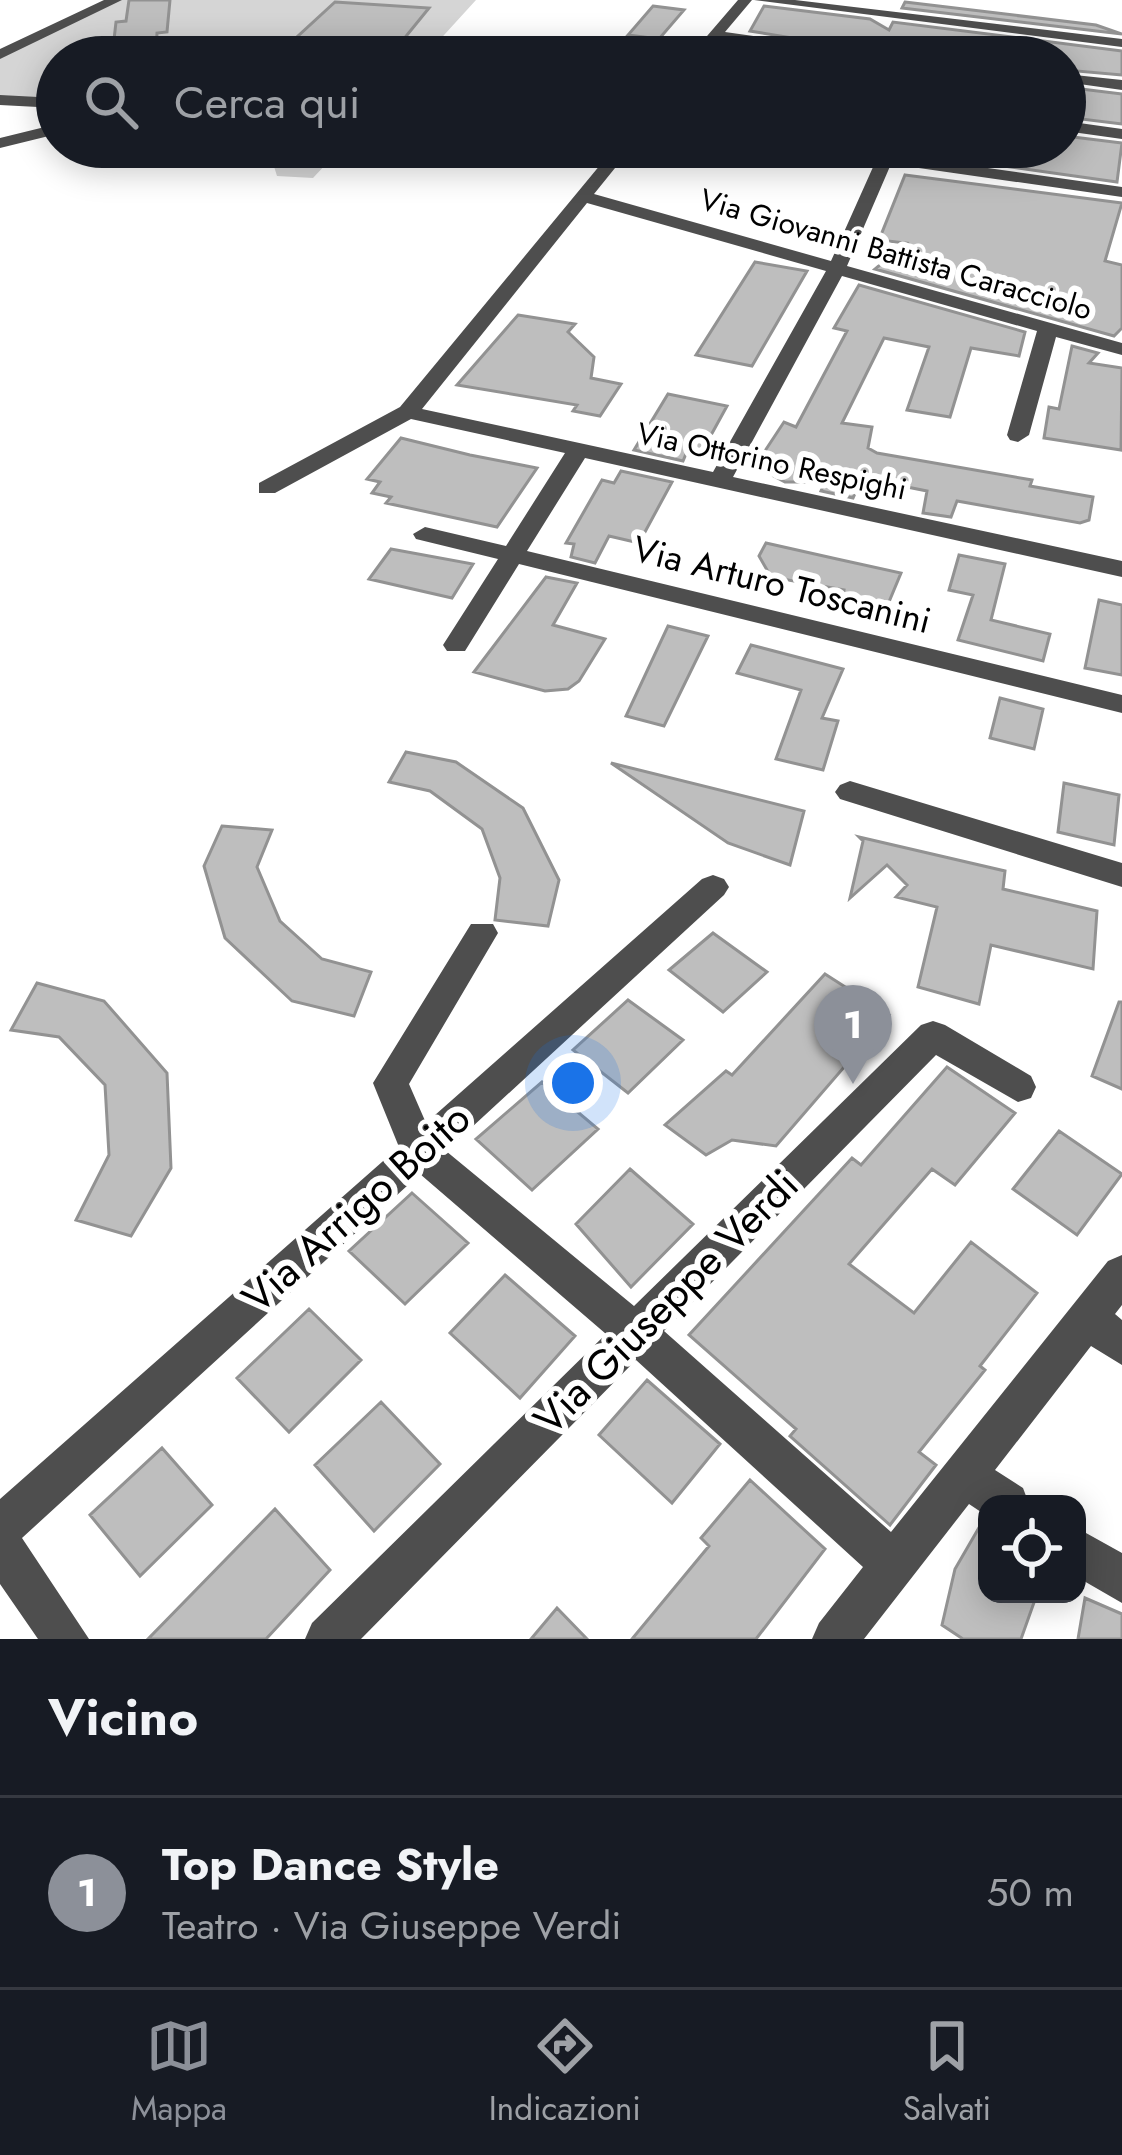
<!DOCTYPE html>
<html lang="it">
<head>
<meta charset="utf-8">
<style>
	:root { --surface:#171b24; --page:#20242c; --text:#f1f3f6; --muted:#9ea1a6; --line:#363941; --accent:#8c9099 }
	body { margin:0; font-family:Jost,sans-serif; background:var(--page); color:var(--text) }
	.controls { position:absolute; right:36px; bottom:36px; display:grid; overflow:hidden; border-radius:24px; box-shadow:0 6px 30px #0003 }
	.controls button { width:108px; height:108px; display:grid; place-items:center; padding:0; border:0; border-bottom:3px solid var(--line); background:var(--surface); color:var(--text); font:60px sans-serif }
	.you { position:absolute; left:573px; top:1083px; width:42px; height:42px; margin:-30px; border:9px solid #fff; border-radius:50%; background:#1a73e8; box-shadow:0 0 0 18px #1a73e833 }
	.badge { display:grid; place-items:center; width:78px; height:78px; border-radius:50%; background:var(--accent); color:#fff; font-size:39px; font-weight:700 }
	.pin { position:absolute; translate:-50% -99px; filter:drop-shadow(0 3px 6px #0008) }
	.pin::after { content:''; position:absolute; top:63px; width:42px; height:36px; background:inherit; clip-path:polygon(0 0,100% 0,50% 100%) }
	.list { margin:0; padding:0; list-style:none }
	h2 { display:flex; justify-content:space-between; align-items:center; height:156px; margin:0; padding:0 48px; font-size:51px }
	h2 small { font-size:39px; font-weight:400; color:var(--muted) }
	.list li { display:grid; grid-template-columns:78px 1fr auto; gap:36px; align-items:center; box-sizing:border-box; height:192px; padding:0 48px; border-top:3px solid var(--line) }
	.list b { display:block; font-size:45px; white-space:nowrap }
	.list p { margin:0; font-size:39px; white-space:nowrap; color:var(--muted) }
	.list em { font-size:39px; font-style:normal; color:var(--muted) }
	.icon { flex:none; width:66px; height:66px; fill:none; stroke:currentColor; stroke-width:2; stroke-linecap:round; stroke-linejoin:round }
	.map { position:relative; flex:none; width:1122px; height:1639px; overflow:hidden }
	.search { position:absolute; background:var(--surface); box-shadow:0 6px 30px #0003; left:36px; right:36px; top:36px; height:132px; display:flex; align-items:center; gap:30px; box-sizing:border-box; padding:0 42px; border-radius:66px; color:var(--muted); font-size:45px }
	.sheet { height:348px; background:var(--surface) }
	nav { display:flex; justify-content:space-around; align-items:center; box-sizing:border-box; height:168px; border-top:3px solid var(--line); background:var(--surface); font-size:33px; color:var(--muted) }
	nav a { display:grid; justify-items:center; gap:6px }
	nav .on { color:var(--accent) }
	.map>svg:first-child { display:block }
	.green { fill:#d5d5d5 }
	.building { fill:#bebebe; stroke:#929292; stroke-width:3 }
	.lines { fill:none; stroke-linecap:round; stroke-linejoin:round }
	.minor { fill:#4e4e4e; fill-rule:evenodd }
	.labels { text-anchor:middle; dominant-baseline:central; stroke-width:12; stroke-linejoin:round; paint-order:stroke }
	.far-street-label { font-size:30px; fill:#000; stroke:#fff }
	.street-label { font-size:36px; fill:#000; stroke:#fff }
	.near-street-label { font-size:42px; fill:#000; stroke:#fff }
</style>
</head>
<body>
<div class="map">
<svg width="1122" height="1639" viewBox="0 0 1122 1639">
	<rect width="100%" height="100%" fill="#fff"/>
	<!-- green -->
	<path class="green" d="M113 0H476L424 57H57V107L0 99V51Z
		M268 147H342L313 178 277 176Z"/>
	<!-- building -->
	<path class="building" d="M129 0H170L167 32 157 33 156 57H112L116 22 126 21Z
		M335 2 429 8 403 40 369 38 373 56 315 57 312 39 297 37Z
		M905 2 1096 25 1122 34 902 8Z
		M653 6 684 10 659 39 628 35Z
		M764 6 870 19 889 30 893 22 1122 51V75L1065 70V57L998 43 994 57H907L750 31Z
		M1065 87 1122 94V124L1065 117Z
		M1065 136 1122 143 1117 182 989 164 994 147H1065Z
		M905 175 1122 203 1105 261 1122 265V328L1114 336 875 269 906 243 879 240Z
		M755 262 807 271 752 366 696 355Z
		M859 285 1025 332 1019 356 971 348 950 417 907 410 929 347 884 338 842 423 872 427 868 448 877 453 1032 480 1030 486 1093 497 1089 520 1080 523 957 501 951 517 923 513 927 491 862 478 853 498 821 491 825 482H785L755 466 784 422 796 427 847 331 834 328Z
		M518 315 575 324 568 332 594 357 591 378 621 384 600 416 573 411 577 405 457 385Z
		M1072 346 1098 353 1089 363 1122 368 1121 450 1044 438 1049 407 1059 409Z
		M668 394 727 406 699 457 686 454 683 461 634 450Z
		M401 438 470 455 537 468 497 527 386 503 391 497 372 493 380 482 367 479Z
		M621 471 672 482 639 543 609 536 595 563 571 557 574 544 566 543 602 480 614 483Z
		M766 543 837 559 901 573 886 609 842 599 844 590 771 577 759 556Z
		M391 549 473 564 452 598 369 579Z
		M959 555 1005 564 991 620 1050 634 1043 661 958 640 973 595 949 590Z
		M546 577 577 583 553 625 605 639 579 681 568 689 545 691 474 672Z
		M1099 600 1122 605V675L1085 668Z
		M668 626 708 636 664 726 626 716Z
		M751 645 843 669 822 718 838 721 823 770 776 759 801 690 737 673Z
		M1000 698 1043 709 1034 749 990 738Z
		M406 752 456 762 523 808 559 880 548 926 495 920 500 878 482 829 430 791 389 782Z
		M611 763 804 811 790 865 728 843Z
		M1064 783 1119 795 1114 845 1058 832Z
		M222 826 272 830 257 867 280 921 322 959 371 972 354 1016 292 1001 225 938 204 866Z
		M859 837 1005 871 1003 889 1097 911 1093 969 991 945 979 1004 918 987 937 907 896 897 907 885 887 865 850 898 863 841Z
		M713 933 767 972 723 1012 669 970Z
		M825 974 889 1015 776 1146 732 1140 706 1155 665 1125 726 1071 732 1075Z
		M37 983 104 1001 167 1073 171 1168 131 1236 76 1220 109 1155 105 1085 59 1037 11 1030Z
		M628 1000 683 1040 628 1093 573 1050Z
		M1119 1002H1122V1089L1092 1076Z
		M947 1067 1015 1113 955 1185 932 1169 849 1264 914 1313 971 1242 1037 1293 980 1366 985 1370 919 1452 936 1465 890 1525 790 1436 796 1429 689 1335 852 1158 861 1165Z
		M542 1082 598 1129 532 1190 476 1139Z
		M1059 1131 1122 1174 1077 1235 1013 1189Z
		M630 1169 693 1224 631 1287 576 1224Z
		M412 1193 468 1243 405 1304 349 1251Z
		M505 1275 575 1336 520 1398 450 1333Z
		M309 1309 361 1360 289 1432 237 1378Z
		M647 1380 720 1444 672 1503 599 1435Z
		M381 1402 440 1464 374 1531 315 1465Z
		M162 1448 212 1505 140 1576 90 1515Z
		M750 1480 825 1549 756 1639H632L709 1546 701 1538Z
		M275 1509 330 1570 266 1639H148Z
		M984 1519 987 1594H1037L1021 1639H963L942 1625 955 1569Z
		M1085 1598 1122 1614V1639H1078Z
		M557 1608 587 1639H531Z"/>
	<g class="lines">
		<!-- minor -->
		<path class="minor" d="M104 0H122L0 59V49Z
			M738 0H752L725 32 903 57H860L718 40 704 57H689Z
			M754 0H795L1122 39V47Z
			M213 46 279 49 286 53 280 57 208 53Z
			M1065 74 1122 80V90L1065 82Z
			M0 95 57 98V108L0 105Z
			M1065 121 1122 129V139L1065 131Z
			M57 124V134L0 148V138Z
			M615 147H632L594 194 831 261 882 147H898L895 155 1122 187V197L891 164 847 266 1122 343V355L1056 337 1029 435 1018 442 1010 440 1007 435 1037 331 842 276 733 477 1122 561V577L585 458 527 551 1122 695V713L519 564 465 651H447L443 645 498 559 416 539 413 534 425 527 506 546 565 453 411 419 275 493H259V483L400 407ZM587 203 826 271 713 472 422 409Z
			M850 781 1122 863V887L840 799 835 792 840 785Z
			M713 875 724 879 729 887 724 895 446 1151 634 1306 921 1025 933 1021 945 1025 1031 1076 1036 1087 1031 1098 1018 1102 936 1055 664 1331 891 1532 1108 1261 1122 1255V1305L1115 1314 1122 1320V1365L1091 1346 995 1470 1023 1488 1029 1504H987V1516L969 1504 864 1639H812L819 1623 863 1567 636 1360 361 1639H305L312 1623 606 1334 420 1174 22 1538 89 1639H38L0 1584V1499L399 1147 373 1083 471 924H493L498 933 409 1084 426 1123 702 879Z
			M1077 1528 1122 1553V1603L1077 1577Z"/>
	</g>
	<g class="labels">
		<!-- far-street labels -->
		<g class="far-street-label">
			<text transform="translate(896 254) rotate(16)">Via Giovanni Battista Caracciolo</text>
			<text transform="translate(772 461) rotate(12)">Via Ottorino Respighi</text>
		</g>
		<!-- street labels -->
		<g class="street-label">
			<text transform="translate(782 584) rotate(14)">Via Arturo Toscanini</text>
		</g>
		<!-- near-street labels -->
		<g class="near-street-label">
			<text transform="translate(356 1208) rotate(-42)">Via Arrigo Boito</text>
			<text transform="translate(666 1302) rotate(-45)">Via Giuseppe Verdi</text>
		</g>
	</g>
</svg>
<div class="controls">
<button><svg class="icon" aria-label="locate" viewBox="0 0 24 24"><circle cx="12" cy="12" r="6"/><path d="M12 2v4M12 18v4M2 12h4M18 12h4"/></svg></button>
</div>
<div class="you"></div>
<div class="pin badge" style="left:853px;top:1084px">1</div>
<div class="search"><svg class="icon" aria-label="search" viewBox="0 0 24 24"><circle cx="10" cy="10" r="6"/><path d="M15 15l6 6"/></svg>Cerca qui</div>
</div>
<section class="sheet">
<h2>Vicino<small></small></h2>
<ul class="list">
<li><span class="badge">1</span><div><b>Top Dance Style</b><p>Teatro · Via Giuseppe Verdi</p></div><em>50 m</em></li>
</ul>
</section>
<nav>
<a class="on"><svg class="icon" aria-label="map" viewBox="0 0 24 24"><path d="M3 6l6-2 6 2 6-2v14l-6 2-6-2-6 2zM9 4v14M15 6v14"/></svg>Mappa</a>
<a><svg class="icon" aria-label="directions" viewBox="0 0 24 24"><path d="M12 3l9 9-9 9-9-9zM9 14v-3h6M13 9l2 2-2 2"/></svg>Indicazioni</a>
<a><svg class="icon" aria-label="saved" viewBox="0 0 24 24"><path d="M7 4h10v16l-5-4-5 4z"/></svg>Salvati</a>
</nav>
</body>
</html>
